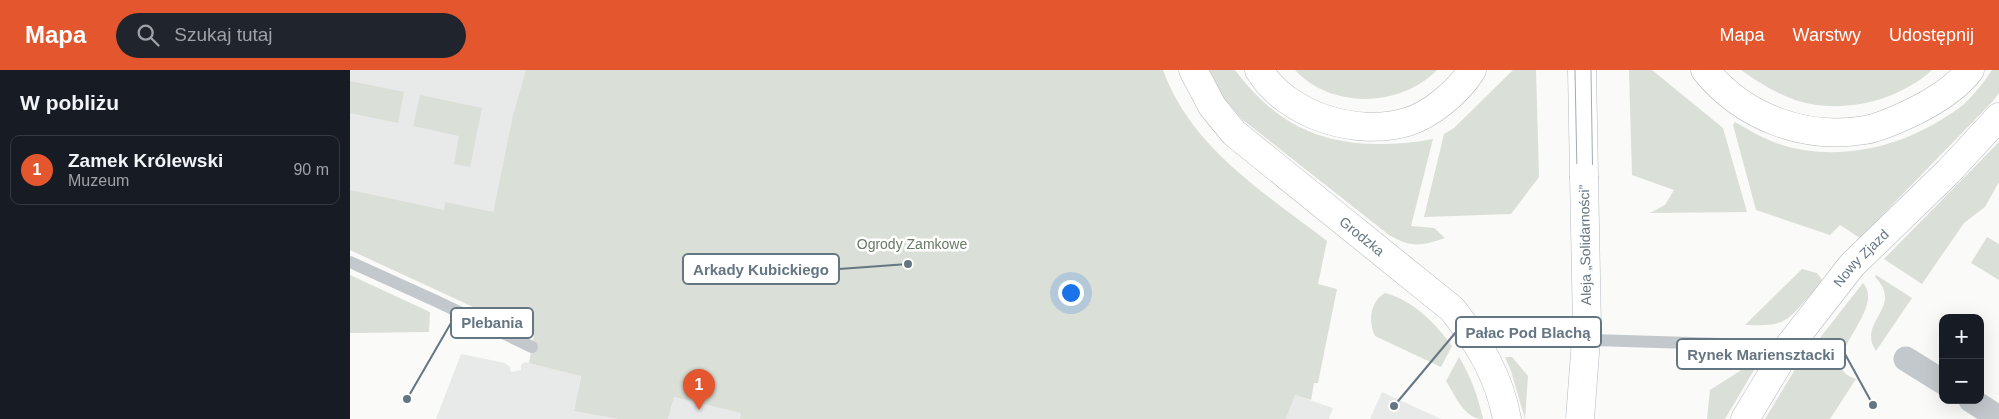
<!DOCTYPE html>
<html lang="pl">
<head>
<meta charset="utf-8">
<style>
	:root { --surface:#171b24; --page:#20242c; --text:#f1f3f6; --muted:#9ea1a6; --line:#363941; --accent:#e4572e }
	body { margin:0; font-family:Helvetica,sans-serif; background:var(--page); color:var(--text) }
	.controls { position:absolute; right:15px; bottom:15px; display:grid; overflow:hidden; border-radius:10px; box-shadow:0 5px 20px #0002 }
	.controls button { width:45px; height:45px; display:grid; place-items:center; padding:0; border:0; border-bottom:1px solid var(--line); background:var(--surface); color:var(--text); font:25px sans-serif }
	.you { position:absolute; left:720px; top:222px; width:18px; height:18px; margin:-12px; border:4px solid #fff; border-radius:50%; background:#1a73e8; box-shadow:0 0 0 8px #1a73e833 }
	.badge { display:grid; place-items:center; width:32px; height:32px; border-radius:50%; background:var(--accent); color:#fff; font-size:16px; font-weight:700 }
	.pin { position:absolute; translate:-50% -41px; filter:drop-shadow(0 1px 2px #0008) }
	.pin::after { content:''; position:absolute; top:26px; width:18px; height:15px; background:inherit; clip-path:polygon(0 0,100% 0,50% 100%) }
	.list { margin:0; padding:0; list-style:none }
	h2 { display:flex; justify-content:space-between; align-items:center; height:65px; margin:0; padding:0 20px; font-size:21px }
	h2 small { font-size:16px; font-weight:400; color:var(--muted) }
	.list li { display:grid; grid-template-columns:32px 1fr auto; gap:15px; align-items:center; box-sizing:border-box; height:70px; margin:0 10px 10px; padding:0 10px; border:1px solid var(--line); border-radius:10px }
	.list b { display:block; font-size:19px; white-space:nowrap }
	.list p { margin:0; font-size:16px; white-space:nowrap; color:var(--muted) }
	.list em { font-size:16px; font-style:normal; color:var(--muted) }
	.icon { flex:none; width:28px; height:28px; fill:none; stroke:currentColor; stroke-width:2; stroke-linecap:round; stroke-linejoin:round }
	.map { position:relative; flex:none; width:1649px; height:349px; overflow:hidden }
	header { display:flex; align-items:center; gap:30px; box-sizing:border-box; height:70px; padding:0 25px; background:var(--accent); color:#fff }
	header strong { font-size:24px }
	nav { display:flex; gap:28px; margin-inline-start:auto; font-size:18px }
	.search { width:350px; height:45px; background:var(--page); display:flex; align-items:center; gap:12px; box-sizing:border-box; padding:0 18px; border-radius:28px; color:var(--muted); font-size:19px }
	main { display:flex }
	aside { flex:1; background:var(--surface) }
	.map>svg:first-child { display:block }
	.built { fill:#e8e9e9 }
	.green { fill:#dadfd7 }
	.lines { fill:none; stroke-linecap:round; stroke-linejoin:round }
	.secondary-casing { stroke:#b3babf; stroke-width:29 }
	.lane { stroke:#c3c8cc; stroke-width:12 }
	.street { stroke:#c3c8cc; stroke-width:25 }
	.secondary { stroke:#fff; stroke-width:28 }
	.tram { stroke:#a2aab0; stroke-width:1 }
	.secondary-bridge-casing { stroke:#b3babf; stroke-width:29; stroke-linecap:butt }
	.secondary-bridge { stroke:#fff; stroke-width:28 }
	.labels { text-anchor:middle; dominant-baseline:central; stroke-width:5; stroke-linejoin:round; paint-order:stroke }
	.street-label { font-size:14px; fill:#657683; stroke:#fff }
	.park-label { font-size:14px; fill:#687a64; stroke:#fff }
	.leader { fill:none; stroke:#657683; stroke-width:2 }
	.callout-dot { fill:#657683; stroke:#fff; stroke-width:2 }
	.callout { fill:#fff; stroke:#657683; stroke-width:2 }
	.callout-label { font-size:15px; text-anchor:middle; font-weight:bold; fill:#657683 }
</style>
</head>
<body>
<header>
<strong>Mapa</strong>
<div class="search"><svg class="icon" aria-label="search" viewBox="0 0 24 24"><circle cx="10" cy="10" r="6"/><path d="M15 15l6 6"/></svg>Szukaj tutaj</div>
<nav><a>Mapa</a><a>Warstwy</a><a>Udostępnij</a></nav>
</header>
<main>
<aside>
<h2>W pobliżu<small></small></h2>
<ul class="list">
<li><span class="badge">1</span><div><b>Zamek Królewski</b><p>Muzeum</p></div><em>90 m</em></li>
</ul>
</aside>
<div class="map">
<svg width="1649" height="349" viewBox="0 0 1649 349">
	<rect width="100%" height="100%" fill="#fafaf8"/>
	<!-- built -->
	<path class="built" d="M0 0H241L174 10 162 49 143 141 150 249 0 180Z
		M111 284 155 293 160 297 161 302 171 300V295L175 292 231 305 224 341 268 349H86Z
		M1032 322 1091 349H1020Z
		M945 325 983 338 979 349H936Z
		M324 327 392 343 390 349H318Z"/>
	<!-- green -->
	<path class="green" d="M176 0H813C841 78 915 123 977 171L968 214 987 219 968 313H964L961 330 945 325 936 349H390L391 343 324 327 318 349H268L224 341 231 306 179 293 184 265 0 180V120L94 140 95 132 143 142 162 49Z
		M858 0H885C922 49 963 73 1025 74 1046 74 1063 73 1083 69L1061 156 1084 158 1095 168C1070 176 1062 178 1039 165L893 50 868 21Z
		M945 0H1087C1050 38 981 39 945 0Z
		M1163 0H1186L1189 107 1161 144 1074 147 1094 64 1104 58Z
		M1279 0H1302L1373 58 1397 142 1300 143 1315 135 1324 120 1282 105Z
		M1391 0H1582C1547 32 1490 45 1445 30 1425 23 1408 12 1391 0Z
		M1642 0H1649V23L1643 31 1510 168 1490 155 1480 165 1406 140 1383 55 1385 52C1399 60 1414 69 1429 74 1484 92 1546 79 1594 48 1600 44 1607 40 1613 35 1624 25 1634 12 1642 0Z
		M0 11 54 22 48 53 0 43Z
		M70 25 132 38 120 97 104 94 109 66 63 56Z
		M1649 72V112L1635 137 1614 153 1572 214 1534 189Z
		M1637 167 1649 174V210L1621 193Z
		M1452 199 1467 203 1472 210C1467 218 1460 225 1454 232 1434 256 1426 256 1395 255Z
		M0 205 80 242 79 262 0 263Z
		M1526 205 1562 228 1526 281C1506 252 1555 237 1525 207Z
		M1513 213C1538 241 1459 295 1506 309L1480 349H1415L1444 301Z
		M1035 223C1063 230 1086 254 1102 276L1091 297 1025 266C1018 252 1020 231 1035 223Z
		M1109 287C1121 307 1128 326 1133 349 1114 349 1105 325 1096 311Z
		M1155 287H1162L1178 306 1175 349 1161 301Z
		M1391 294 1407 295 1375 349H1357L1360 320 1390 301Z"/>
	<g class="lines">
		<defs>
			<g id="secondary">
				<path id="s1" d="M843 0 862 36 884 63 1102 239C1129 273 1149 306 1157 349"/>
				<path d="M909 0C937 46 1007 67 1057 52 1081 45 1109 21 1122 0"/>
				<path d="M1232 0 1234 106"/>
				<path d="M1355 0C1394 48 1455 70 1515 60 1532 57 1550 48 1565 41 1585 31 1606 18 1620 0"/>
				<path id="s2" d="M1395 349 1439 276 1502 195 1598 102 1649 47"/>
			</g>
		</defs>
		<!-- secondary casing -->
		<use href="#secondary" class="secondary-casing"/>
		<!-- lane -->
		<path class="lane" d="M0 192 86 231 182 277
			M1121 258 1149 266 1177 268 1439 276"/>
		<!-- street -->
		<path class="street" d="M1556 289 1593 312
			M1621 330 1649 348"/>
		<!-- secondary -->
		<use href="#secondary" class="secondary"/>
		<!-- tram -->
		<path class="tram" d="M1223 349 1230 257 1225 0
			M1241 349 1244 313 1245 255 1241 0"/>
		<defs>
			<path id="secondary-bridge" d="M1230 349 1237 257 1234 106"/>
		</defs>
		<!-- secondary-bridge casing -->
		<use href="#secondary-bridge" class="secondary-bridge-casing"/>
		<!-- secondary-bridge -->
		<use href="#secondary-bridge" class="secondary-bridge"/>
	</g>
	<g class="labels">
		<!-- street labels -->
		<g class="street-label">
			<text stroke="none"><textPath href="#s1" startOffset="240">Grodzka</textPath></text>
			<text transform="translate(1235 175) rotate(-91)">Aleja „Solidarności”</text>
			<text stroke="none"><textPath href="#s2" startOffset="199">Nowy Zjazd</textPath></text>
		</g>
		<!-- park labels -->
		<g class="park-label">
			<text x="562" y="174">Ogrody Zamkowe</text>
		</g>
	</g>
	<!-- callouts -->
	<path class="leader" d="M558 194L489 199M57 329L101 253M1044 336L1106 262M1523 335L1495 284"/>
	<g class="callout-dot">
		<circle cx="558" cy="194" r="5"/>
		<circle cx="57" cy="329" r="5"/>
		<circle cx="1044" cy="336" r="5"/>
		<circle cx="1523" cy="335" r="5"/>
	</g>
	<g class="callout">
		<rect x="333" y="184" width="156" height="30" rx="5"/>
		<rect x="101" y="238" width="82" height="30" rx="5"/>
		<rect x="1106" y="247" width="145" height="30" rx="5"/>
		<rect x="1327" y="269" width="168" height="30" rx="5"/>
	</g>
	<g class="callout-label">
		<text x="411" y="205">Arkady Kubickiego</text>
		<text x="142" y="258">Plebania</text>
		<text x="1178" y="268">Pałac Pod Blachą</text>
		<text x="1411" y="290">Rynek Mariensztacki</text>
	</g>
</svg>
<div class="controls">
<button>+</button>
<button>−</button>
</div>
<div class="you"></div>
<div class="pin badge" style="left:349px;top:340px">1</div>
</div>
</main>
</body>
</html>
